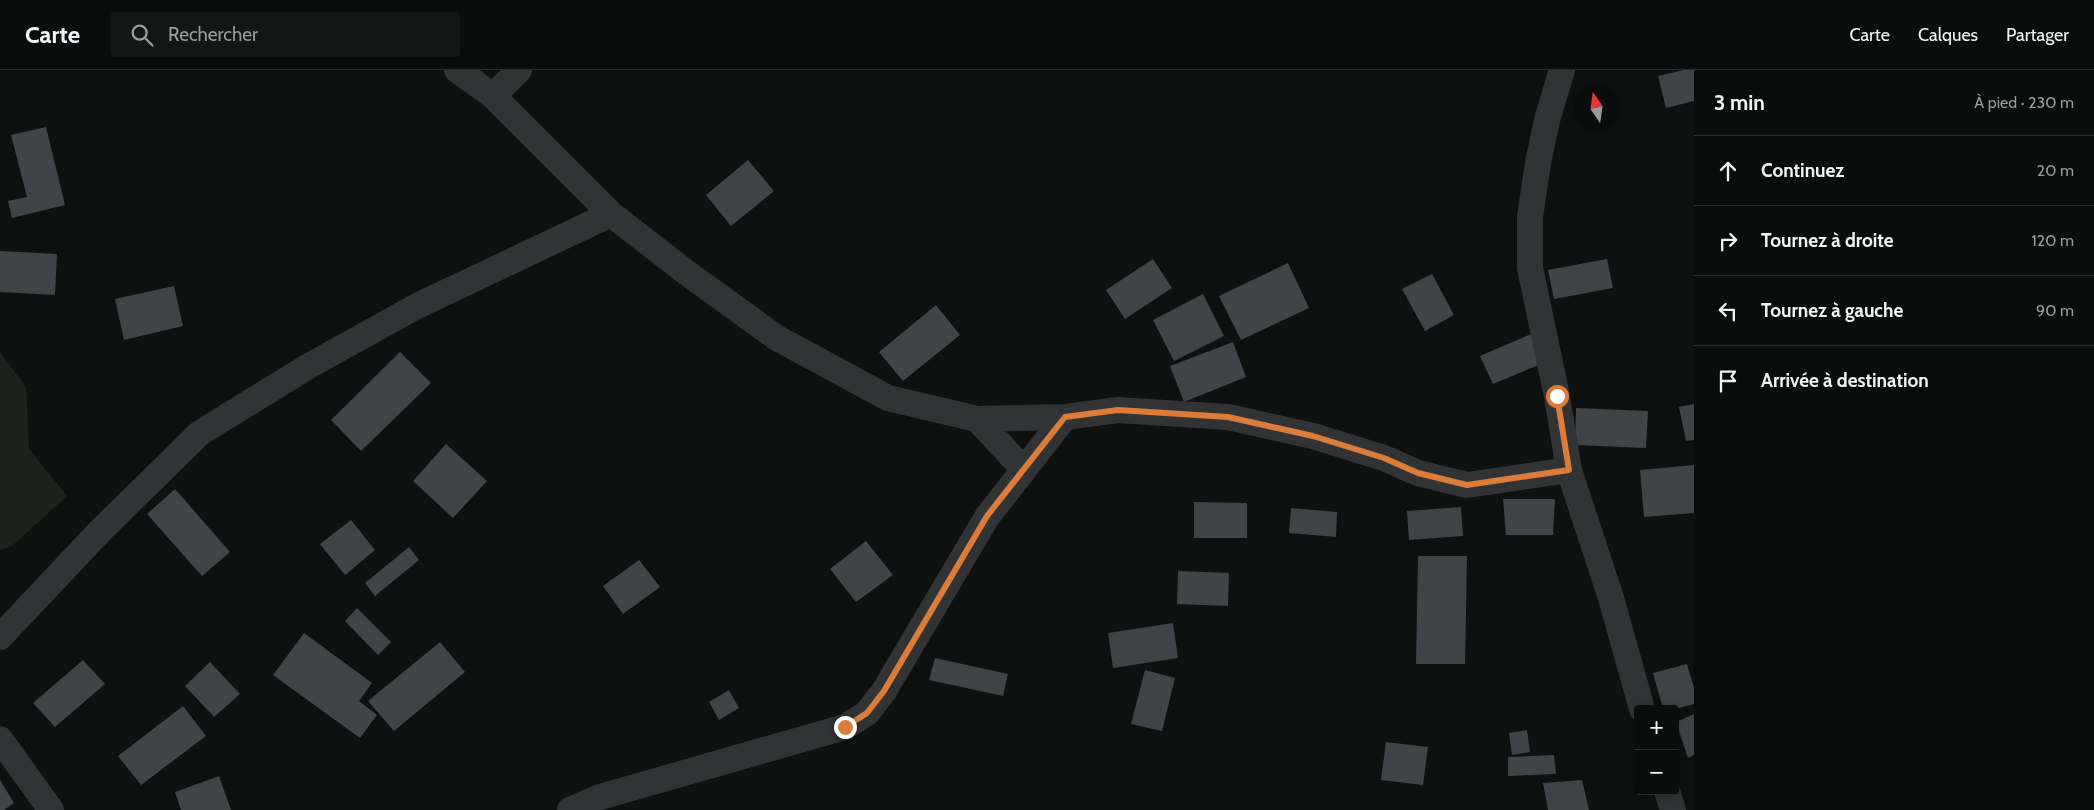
<!DOCTYPE html>
<html lang="fr">
<head>
<meta charset="utf-8">
<style>
	:root { --surface:#0b0c0c; --page:#141515; --text:#f1f3f6; --muted:#9a9b9d; --line:#2b2c2d }
	body { margin:0; font-family:Cabin,sans-serif; background:var(--page); color:var(--text) }
	.controls { position:absolute; right:15px; bottom:15px; display:grid; overflow:hidden; border-radius:5px; box-shadow:0 2px 12px #0003 }
	.controls button { width:45px; height:45px; display:grid; place-items:center; padding:0; border:0; border-bottom:1px solid var(--line); background:var(--surface); color:var(--text); font:25px sans-serif }
	.compass { position:absolute; left:1574px; top:15px; width:45px; height:45px; border-radius:50%; background:var(--surface); box-shadow:0 2px 12px #0003; rotate:347deg }
	.stop { position:absolute; width:15px; height:15px; margin:-11px; border:4px solid #dc7c3b; border-radius:50%; background:#fff }
	.stop.end { background:#dc7c3b; border-color:#fff; box-shadow:0 1px 5px #0008 }
	.list { margin:0; padding:0; list-style:none }
	h2 { display:flex; justify-content:space-between; align-items:center; height:65px; margin:0; padding:0 20px; font-size:21px }
	h2 small { font-size:16px; font-weight:400; color:var(--muted) }
	.list li { display:grid; grid-template-columns:32px 1fr auto; gap:15px; align-items:center; box-sizing:border-box; height:70px; padding:0 20px; border-top:1px solid var(--line) }
	.list b { display:block; font-size:19px; white-space:nowrap }
	.list em { font-size:16px; font-style:normal; color:var(--muted) }
	.icon { flex:none; width:28px; height:28px; fill:none; stroke:currentColor; stroke-width:2; stroke-linecap:round; stroke-linejoin:round }
	.map { position:relative; flex:none; width:1694px; height:740px; overflow:hidden }
	header { display:flex; align-items:center; gap:30px; box-sizing:border-box; height:70px; padding:0 25px; background:var(--surface); border-bottom:1px solid var(--line) }
	header strong { font-size:24px }
	nav { display:flex; gap:28px; margin-inline-start:auto; font-size:18px }
	.search { width:350px; height:45px; background:var(--page); display:flex; align-items:center; gap:12px; box-sizing:border-box; padding:0 18px; border-radius:5px; color:var(--muted); font-size:19px }
	main { display:flex }
	aside { flex:1; background:var(--surface) }
	.map>svg:first-child { display:block }
	.green { fill:#1d231c }
	.building { fill:#414346 }
	.lines { fill:none; stroke-linecap:round; stroke-linejoin:round }
	.minor { stroke:#313335; stroke-width:26 }
	.route { stroke:#dc7c3b; stroke-width:6 }
</style>
</head>
<body>
<header>
<strong>Carte</strong>
<div class="search"><svg class="icon" aria-label="search" viewBox="0 0 24 24"><circle cx="10" cy="10" r="6"/><path d="M15 15l6 6"/></svg>Rechercher</div>
<nav><a>Carte</a><a>Calques</a><a>Partager</a></nav>
</header>
<main>
<div class="map">
<svg width="1694" height="740" viewBox="0 0 1694 740">
	<rect width="100%" height="100%" fill="#0f1010"/>
	<!-- green -->
	<path class="green" d="M0 282 26 317 29 379 67 426 12 476 0 480Z"/>
	<!-- building -->
	<path class="building" d="M1684 0H1694V31L1666 38 1658 6Z
		M46 57 65 135 12 148 8 131 27 127 11 65Z
		M748 90 774 121 731 156 706 125Z
		M0 181 57 184 55 225 0 222Z
		M1153 189 1172 218 1125 249 1106 220Z
		M1607 189 1613 218 1554 229 1548 200Z
		M1288 193 1309 238 1241 270 1219 226Z
		M1432 204 1454 245 1425 261 1402 219Z
		M174 216 183 256 124 270 115 229Z
		M1203 224 1224 266 1174 291 1153 250Z
		M936 235 960 265 903 311 879 282Z
		M1531 264 1543 293 1493 314 1480 286Z
		M1233 272 1246 307 1184 332 1170 296Z
		M400 282 431 313 361 381 331 350Z
		M1694 334V370L1686 371 1679 337Z
		M1576 338 1648 341 1646 378 1575 375Z
		M446 374 487 411 453 448 413 411Z
		M1694 395V443L1644 447 1640 400Z
		M175 419 230 482 202 506 147 444Z
		M1503 429H1555L1553 465H1506Z
		M1194 432 1247 433V468H1194Z
		M1461 437 1463 466 1409 470 1407 441Z
		M1291 438 1337 442 1336 467 1289 463Z
		M351 450 375 480 345 505 320 474Z
		M866 471 893 505 856 532 830 499Z
		M409 477 419 490 375 526 365 513Z
		M1418 486H1467L1465 594H1416Z
		M639 490 660 517 623 544 603 516Z
		M1178 501 1229 503 1228 536 1177 534Z
		M357 538 391 572 378 585 345 551Z
		M1173 553 1178 588 1113 598 1108 563Z
		M304 563 372 613 359 631 377 645 360 668 273 605Z
		M440 572 465 602 394 661 368 631Z
		M935 588 1008 604 1003 626 929 610Z
		M83 590 105 614 55 657 33 633Z
		M210 592 240 624 214 647 185 616Z
		M1687 594 1694 618V634L1675 639H1663L1653 603Z
		M1145 600 1175 608 1162 661 1131 654Z
		M729 620 739 638 719 650 709 632Z
		M183 636 206 666 141 715 118 686Z
		M1694 644V685L1688 688 1676 652Z
		M1527 660 1530 682 1512 685 1509 663Z
		M1386 672 1428 677 1423 715 1381 710Z
		M1554 685 1556 704 1508 706V687Z
		M219 706 231 740H181L175 722Z
		M0 710 14 733 4 740H0Z
		M1582 710 1589 740H1548L1543 713Z"/>
	<g class="lines">
		<!-- minor -->
		<path class="minor" d="M457 0 493 26 611 144 687 203 777 268 888 328 977 349 1065 347 1118 340 1228 347 1313 366 1384 388 1418 403 1467 415 1569 400
			M1562 0 1547 50 1538 93 1530 147V198L1557 326 1569 400 1611 528 1642 639
			M493 26 519 0
			M977 349 1024 400
			M0 567 101 460 200 363 307 297 417 236 611 144
			M0 669 51 740
			M1667 721 1673 740
			M570 740 600 727 845 657 867 643 884 621 987 447 1065 347"/>
	</g>
	<g class="lines">
		<!-- route -->
		<path class="route" d="M845 657 867 643 884 621 987 446 1065 347 1118 340 1228 347 1313 366 1384 388 1418 403 1467 415 1569 400 1557 326"/>
	</g>
</svg>
<div class="controls">
<button>+</button>
<button>−</button>
</div>
<svg class="compass" viewBox="-18 -18 36 36"><path d="M0-13l5 13h-10z" fill="#e53935"/><path d="M0 13l5-13h-10z" fill="#9a9b9d"/></svg>
<div class="stop" style="left:1557px;top:326px"></div>
<div class="stop end" style="left:845px;top:657px"></div>
</div>
<aside>
<h2>3 min<small>À pied · 230 m</small></h2>
<ul class="list">
<li><svg class="icon" aria-label="ahead" viewBox="0 0 24 24"><path d="M12 20V5M6 11l6-6 6 6"/></svg><div><b>Continuez</b></div><em>20 m</em></li>
<li><svg class="icon" aria-label="right" viewBox="0 0 24 24"><path d="M7 20v-9h11M14 6l5 5-5 5"/></svg><div><b>Tournez à droite</b></div><em>120 m</em></li>
<li><svg class="icon" aria-label="left" viewBox="0 0 24 24"><path d="M17 20v-9H6M10 6l-5 5 5 5"/></svg><div><b>Tournez à gauche</b></div><em>90 m</em></li>
<li><svg class="icon" aria-label="arrive" viewBox="0 0 24 24"><path d="M6 21V4h12l-3 4 3 4H6"/></svg><div><b>Arrivée à destination</b></div></li>
</ul>
</aside>
</main>
</body>
</html>
